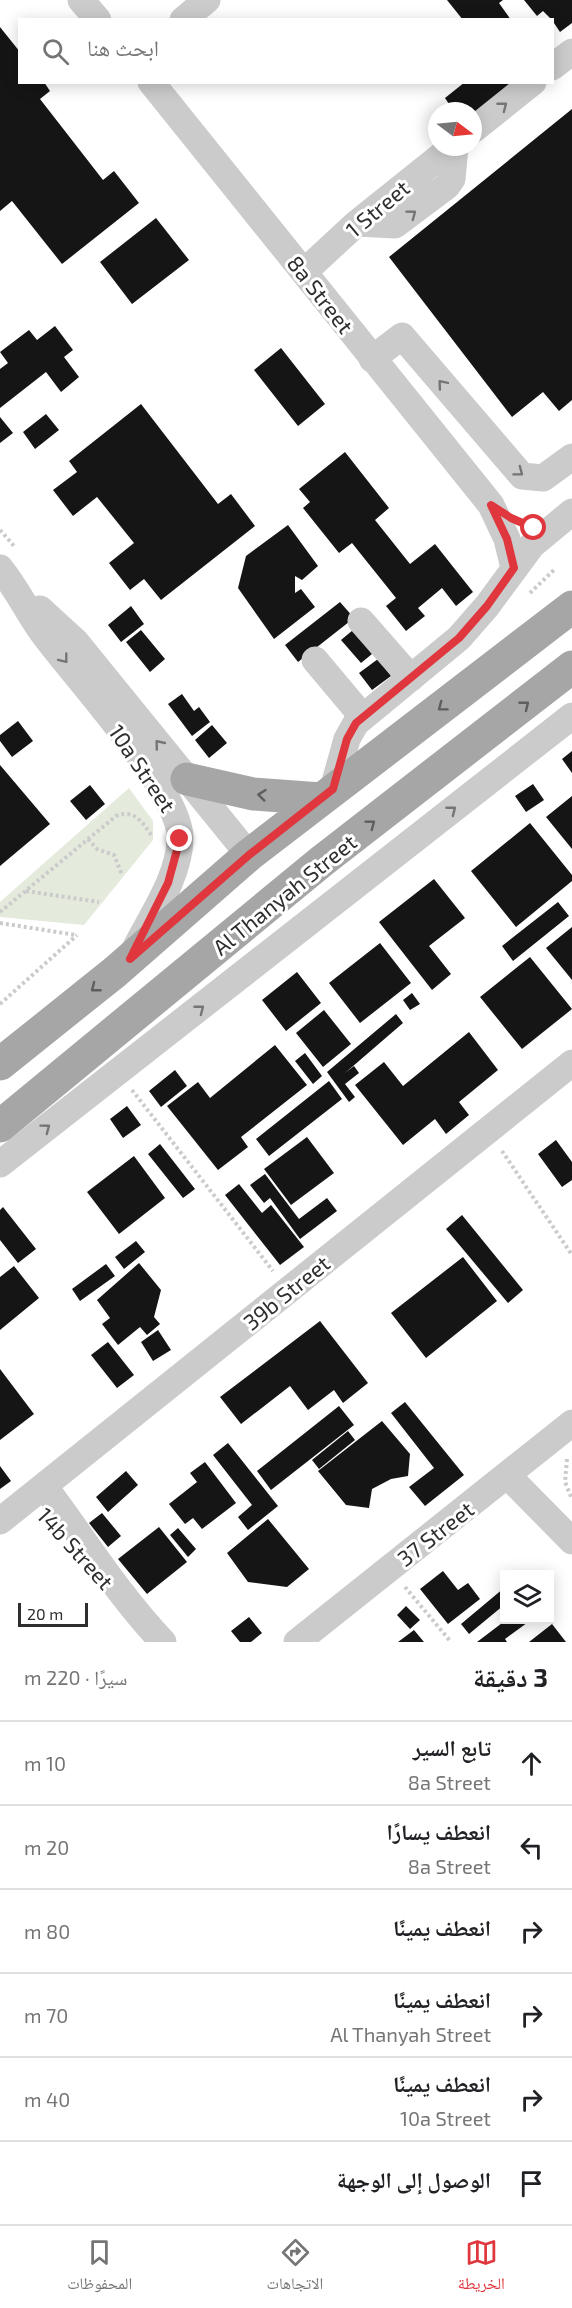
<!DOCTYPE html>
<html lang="ar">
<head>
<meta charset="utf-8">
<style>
	:root { --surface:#fff; --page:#f2f2f2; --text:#202124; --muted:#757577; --line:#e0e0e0; --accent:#df373d }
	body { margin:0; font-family:"Exo 2","Noto Naskh Arabic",sans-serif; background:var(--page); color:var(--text); direction:rtl }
	.controls { position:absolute; right:18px; bottom:18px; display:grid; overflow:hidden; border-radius:0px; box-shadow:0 3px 15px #0003 }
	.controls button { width:54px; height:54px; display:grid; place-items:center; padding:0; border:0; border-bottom:2px solid var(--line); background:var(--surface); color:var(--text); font:30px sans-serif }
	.compass { position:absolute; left:428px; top:102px; width:54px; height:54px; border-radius:50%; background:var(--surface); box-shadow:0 3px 15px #0003; rotate:106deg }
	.scale { position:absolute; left:18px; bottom:15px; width:70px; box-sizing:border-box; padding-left:6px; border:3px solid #2e2e2e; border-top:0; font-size:16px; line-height:21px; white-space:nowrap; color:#2e2e2e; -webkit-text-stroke:4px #fff; paint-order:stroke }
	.stop { position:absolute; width:18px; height:18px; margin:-14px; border:4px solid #df373d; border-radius:50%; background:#fff }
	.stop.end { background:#df373d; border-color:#fff; box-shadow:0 2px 6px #0008 }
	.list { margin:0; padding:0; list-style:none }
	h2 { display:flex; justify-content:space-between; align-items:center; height:78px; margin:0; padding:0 24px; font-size:26px }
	h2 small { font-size:20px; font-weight:400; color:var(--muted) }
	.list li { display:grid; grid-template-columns:39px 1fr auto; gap:18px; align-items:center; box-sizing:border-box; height:84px; padding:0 24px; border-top:2px solid var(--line) }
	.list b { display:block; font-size:22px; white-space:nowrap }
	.list p { margin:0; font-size:20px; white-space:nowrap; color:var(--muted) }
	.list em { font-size:20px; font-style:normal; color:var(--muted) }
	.icon { flex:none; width:33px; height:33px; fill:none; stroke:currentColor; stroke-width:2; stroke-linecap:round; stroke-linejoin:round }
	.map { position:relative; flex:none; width:572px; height:1642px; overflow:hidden; direction:ltr }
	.search { position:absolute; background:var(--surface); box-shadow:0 3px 15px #0003; left:18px; right:18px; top:18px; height:66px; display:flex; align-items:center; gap:15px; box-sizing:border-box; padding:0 21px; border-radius:0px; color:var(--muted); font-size:22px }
	.sheet { height:582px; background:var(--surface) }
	nav { display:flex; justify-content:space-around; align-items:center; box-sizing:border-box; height:84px; border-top:2px solid var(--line); background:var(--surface); font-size:16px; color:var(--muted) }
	nav a { display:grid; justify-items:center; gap:3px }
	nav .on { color:var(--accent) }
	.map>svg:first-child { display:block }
	.green { fill:#e4ebdd }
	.building { fill:#151515 }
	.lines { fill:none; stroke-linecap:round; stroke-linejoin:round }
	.path { stroke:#cbcbcb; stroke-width:4; stroke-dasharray:3 3; stroke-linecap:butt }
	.minor { stroke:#cbcbcb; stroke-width:27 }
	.major { stroke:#a6a6a6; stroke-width:33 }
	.oneway { stroke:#757575 }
	.oneway2 { stroke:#5e5e5e }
	.route { stroke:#df373d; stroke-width:8 }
	.labels { text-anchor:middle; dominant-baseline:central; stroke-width:6; stroke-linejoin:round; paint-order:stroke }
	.street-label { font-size:22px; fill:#2e2e2e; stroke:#fff }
</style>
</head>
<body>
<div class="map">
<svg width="572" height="1642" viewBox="0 0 572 1642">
	<rect width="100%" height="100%" fill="#fff"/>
	<!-- green -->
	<path class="green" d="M129 788 153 821V840L84 925 0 917V902Z"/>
	<!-- building -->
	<path class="building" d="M447 0H503L499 3 511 20H463Z
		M524 0H572V23L560 32 552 20 543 11 537 16Z
		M0 27 20 52V82H44L50 91 40 99 103 180 114 171 139 203 62 264 12 201 0 211Z
		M465 82H515L473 115V111H440L449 104 445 98Z
		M572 109V400L559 411 543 392 512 417 389 257Z
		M156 218 189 260 132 304 100 262Z
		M55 326 73 350 64 357 79 377 61 392 46 372 0 408V369L8 363 0 352 29 330 37 340Z
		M281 348 325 404 298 426 254 370Z
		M141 404 218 504 231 494 255 526 161 600 144 579 130 590 109 563 134 543 97 497 73 516 53 490 77 472 69 461Z
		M46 414 59 430 35 449 23 432Z
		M0 417 13 433 0 443Z
		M345 452 389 508 375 520 410 564 435 544 473 592 456 606 442 588 418 608 425 616 406 631 386 606 396 598 352 543 339 553 303 508 310 502 299 489Z
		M288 525 318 566 302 580 295 576V593L301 589 315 607 274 639 238 588 246 556Z
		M340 602 354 618 298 662 285 645Z
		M131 606 144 624 121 642 108 625Z
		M141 630 165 659 150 672 126 642Z
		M353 630 372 654 361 663 341 640Z
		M378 659 391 676 372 690 359 673Z
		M182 694 194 711 199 707 210 722 192 736 168 704Z
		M18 721 33 741 12 757 0 741V735Z
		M212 725 227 743 209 758 195 740Z
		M572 751V773L562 759Z
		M0 765 50 824 0 866Z
		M533 784 544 800 526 812 515 796Z
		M90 785 105 804 86 820 70 801Z
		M572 796V849L546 817Z
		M530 823 572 875V881L516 927 471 871Z
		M434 879 465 918 429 946 451 974 432 990 379 922Z
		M558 902 569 916 513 961 502 946Z
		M572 927V980L546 948Z
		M380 943 411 983 360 1023 329 983Z
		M530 957 572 1009 522 1049 480 997Z
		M297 972 321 1003 286 1031 262 1000Z
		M412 993 420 1004 410 1010 403 1000Z
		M324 1010 351 1044 323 1067 296 1033Z
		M396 1014 403 1023 345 1073 354 1066 359 1073 345 1084 355 1097 349 1102 327 1072Z
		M469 1032 498 1070 459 1102 469 1115 446 1134 435 1119 403 1145 355 1085 384 1062 403 1086Z
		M275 1045 307 1085 241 1137 248 1147 218 1170 167 1106 198 1082 210 1098Z
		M305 1053 322 1076 313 1084 295 1061Z
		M175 1070 187 1086 161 1107 149 1091Z
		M329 1081 342 1099 269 1156 256 1139Z
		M127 1106 141 1125 123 1138 110 1119Z
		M307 1137 334 1173 291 1205 264 1169Z
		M556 1140 572 1162V1180L562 1187 538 1154Z
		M160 1144 195 1189 183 1198 148 1154Z
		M134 1156 165 1198 119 1234 87 1192Z
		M265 1174 299 1219 327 1198 337 1211 300 1239 270 1198 264 1203 250 1185Z
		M239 1184 262 1213 271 1205 304 1247 280 1265 225 1195Z
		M3 1207 36 1249 18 1263 0 1240V1210Z
		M462 1215 523 1290 508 1303 446 1229Z
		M136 1241 145 1252 124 1269 115 1257Z
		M463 1257 497 1301 426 1358 391 1313Z
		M139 1263 161 1290 154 1317 160 1324 147 1335 140 1327 118 1345 102 1324 110 1318 97 1300Z
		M106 1264 115 1276 80 1301 72 1289Z
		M14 1266 39 1298 0 1330V1277Z
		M320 1321 368 1383 343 1403 334 1390 308 1410 290 1386 241 1424 220 1397Z
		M158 1330 171 1350 153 1361 141 1342Z
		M108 1342 134 1375 117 1388 91 1355Z
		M0 1369 34 1414 0 1440Z
		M405 1402 464 1475 425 1506 409 1487 434 1468 391 1413Z
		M339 1406 354 1425 271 1490 257 1471Z
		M382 1421 410 1454 408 1476 391 1479 372 1489 369 1508 346 1505 318 1471Z
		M348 1431 355 1440 319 1469 312 1460Z
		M228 1443 278 1506 248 1530 238 1517 252 1505 213 1455Z
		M205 1462 236 1503 202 1529 193 1518 185 1524 169 1504 197 1482 190 1473Z
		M0 1466 11 1481 0 1489Z
		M126 1471 138 1485 108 1512 96 1497Z
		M102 1513 121 1536 108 1547 89 1523Z
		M268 1519 309 1569 287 1587 248 1582 227 1553Z
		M159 1527 187 1562 147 1594 118 1559Z
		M178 1528 196 1549 188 1557 170 1535Z
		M443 1571 458 1590 468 1583 480 1599 448 1624 420 1589Z
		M504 1588V1605L469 1634 461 1624Z
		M406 1606 420 1620 410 1629 397 1615Z
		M249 1617 262 1633 251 1642H240L231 1631Z
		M506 1620H531L505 1639 507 1642H477Z
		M552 1624 566 1642H529Z
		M414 1630 424 1642H398Z"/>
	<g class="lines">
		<!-- path -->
		<path class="path" d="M0 530 14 546
			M530 593 556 568
			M88 839 97 849 114 855 122 875
			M26 891 99 902
			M0 912 116 816C135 809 142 822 152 836
			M0 923 76 935
			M0 1004 77 935
			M132 1090 273 1271
			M502 1151 572 1255
			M567 1459 565 1482 572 1499
			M405 1587 451 1642"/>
		<!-- minor -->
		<path class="minor" d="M81 0 98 20
			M183 20 207 0
			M552 67 572 52
			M151 82 491 505 507 539 514 568
			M473 130 533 82
			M357 223 395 225 447 186 452 179 455 147
			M304 272 357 223 452 147
			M372 359 402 336 522 476 543 478 572 457
			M0 568C17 589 27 611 42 632 73 675 181 791 180 838 180 877 150 918 134 951
			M40 609 76 642 249 855
			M361 621 411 678
			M315 660 362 716
			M333 789 347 739 356 723 459 638 487 606 532 545 572 512
			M0 1164 572 716
			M507 1475 572 1541
			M44 1486C84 1539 118 1595 163 1642
			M0 1521 572 1063
			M297 1642 572 1423"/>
		<!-- major -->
		<path class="major" d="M187 779 253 794 321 799
			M0 1064 115 972 249 855 572 607
			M0 1126 322 861 572 667"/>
	</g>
	<!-- one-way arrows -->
	<defs><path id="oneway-chevron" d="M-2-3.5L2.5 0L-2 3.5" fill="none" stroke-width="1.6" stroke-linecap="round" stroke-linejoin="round" transform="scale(1.5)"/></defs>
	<g class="oneway">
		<use href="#oneway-chevron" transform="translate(503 106) rotate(-38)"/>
		<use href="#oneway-chevron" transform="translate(412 214) rotate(-37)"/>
		<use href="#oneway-chevron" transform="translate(442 384) rotate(-130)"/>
		<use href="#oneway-chevron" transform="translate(519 472) rotate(37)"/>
		<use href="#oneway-chevron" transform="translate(64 659) rotate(52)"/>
		<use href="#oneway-chevron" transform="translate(159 744) rotate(-129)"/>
		<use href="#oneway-chevron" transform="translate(452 810) rotate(-38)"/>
		<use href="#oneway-chevron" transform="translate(200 1009) rotate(-38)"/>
		<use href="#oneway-chevron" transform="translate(46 1128) rotate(-37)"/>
	</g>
	<g class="oneway2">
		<use href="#oneway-chevron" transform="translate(525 705) rotate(-39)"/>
		<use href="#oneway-chevron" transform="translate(442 707) rotate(143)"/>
		<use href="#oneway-chevron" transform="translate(262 795) rotate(-174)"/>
		<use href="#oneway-chevron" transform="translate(371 824) rotate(-37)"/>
		<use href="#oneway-chevron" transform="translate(95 988) rotate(142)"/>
	</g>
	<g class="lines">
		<!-- route -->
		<path class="route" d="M180 839 168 883 130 959 249 855 333 789 347 739 356 723 459 638 487 606 514 568 507 539 491 505 511 518 534 528"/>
	</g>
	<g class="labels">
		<!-- street labels -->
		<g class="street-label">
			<text transform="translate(377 208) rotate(-40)">1 Street</text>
			<text transform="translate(321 294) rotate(52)">8a Street</text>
			<text transform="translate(143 768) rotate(56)">10a Street</text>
			<text transform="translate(284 894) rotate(-39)">Al Thanyah Street</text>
			<text transform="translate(286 1292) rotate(-39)">39b Street</text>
			<text transform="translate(435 1533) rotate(-38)">37 Street</text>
			<text transform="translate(76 1548) rotate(48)">14b Street</text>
		</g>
	</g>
</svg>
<div class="controls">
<button><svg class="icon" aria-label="layers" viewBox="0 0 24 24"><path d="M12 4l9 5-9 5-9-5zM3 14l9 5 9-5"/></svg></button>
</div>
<svg class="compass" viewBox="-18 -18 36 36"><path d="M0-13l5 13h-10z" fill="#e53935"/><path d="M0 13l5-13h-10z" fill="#757577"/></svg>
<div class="scale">20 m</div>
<div class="stop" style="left:534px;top:528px"></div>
<div class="stop end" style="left:180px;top:839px"></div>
<div class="search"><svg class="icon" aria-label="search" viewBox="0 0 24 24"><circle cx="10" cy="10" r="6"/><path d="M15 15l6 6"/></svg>ابحث هنا</div>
</div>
<section class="sheet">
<h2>3 دقيقة<small>سيرًا · 220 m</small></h2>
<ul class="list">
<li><svg class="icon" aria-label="ahead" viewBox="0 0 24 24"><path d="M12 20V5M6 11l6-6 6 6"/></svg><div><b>تابع السير</b><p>8a Street</p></div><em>10 m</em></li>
<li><svg class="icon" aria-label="left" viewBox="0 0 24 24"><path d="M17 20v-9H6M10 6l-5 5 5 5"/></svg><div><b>انعطف يسارًا</b><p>8a Street</p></div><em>20 m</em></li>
<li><svg class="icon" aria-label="right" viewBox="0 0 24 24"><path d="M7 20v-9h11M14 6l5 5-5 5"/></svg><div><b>انعطف يمينًا</b></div><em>80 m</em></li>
<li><svg class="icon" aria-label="right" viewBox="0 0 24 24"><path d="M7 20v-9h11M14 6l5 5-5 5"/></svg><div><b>انعطف يمينًا</b><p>Al Thanyah Street</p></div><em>70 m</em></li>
<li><svg class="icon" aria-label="right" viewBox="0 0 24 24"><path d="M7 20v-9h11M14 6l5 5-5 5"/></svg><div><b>انعطف يمينًا</b><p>10a Street</p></div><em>40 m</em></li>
<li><svg class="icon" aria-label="arrive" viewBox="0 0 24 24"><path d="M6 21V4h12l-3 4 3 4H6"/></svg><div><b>الوصول إلى الوجهة</b></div></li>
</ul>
</section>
<nav>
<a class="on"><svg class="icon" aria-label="map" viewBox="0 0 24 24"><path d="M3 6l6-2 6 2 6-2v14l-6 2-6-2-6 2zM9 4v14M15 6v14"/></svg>الخريطة</a>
<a><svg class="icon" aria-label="directions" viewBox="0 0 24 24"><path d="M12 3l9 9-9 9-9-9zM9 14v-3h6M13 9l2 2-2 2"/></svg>الاتجاهات</a>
<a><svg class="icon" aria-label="saved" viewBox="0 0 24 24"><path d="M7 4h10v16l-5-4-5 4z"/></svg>المحفوظات</a>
</nav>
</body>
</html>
